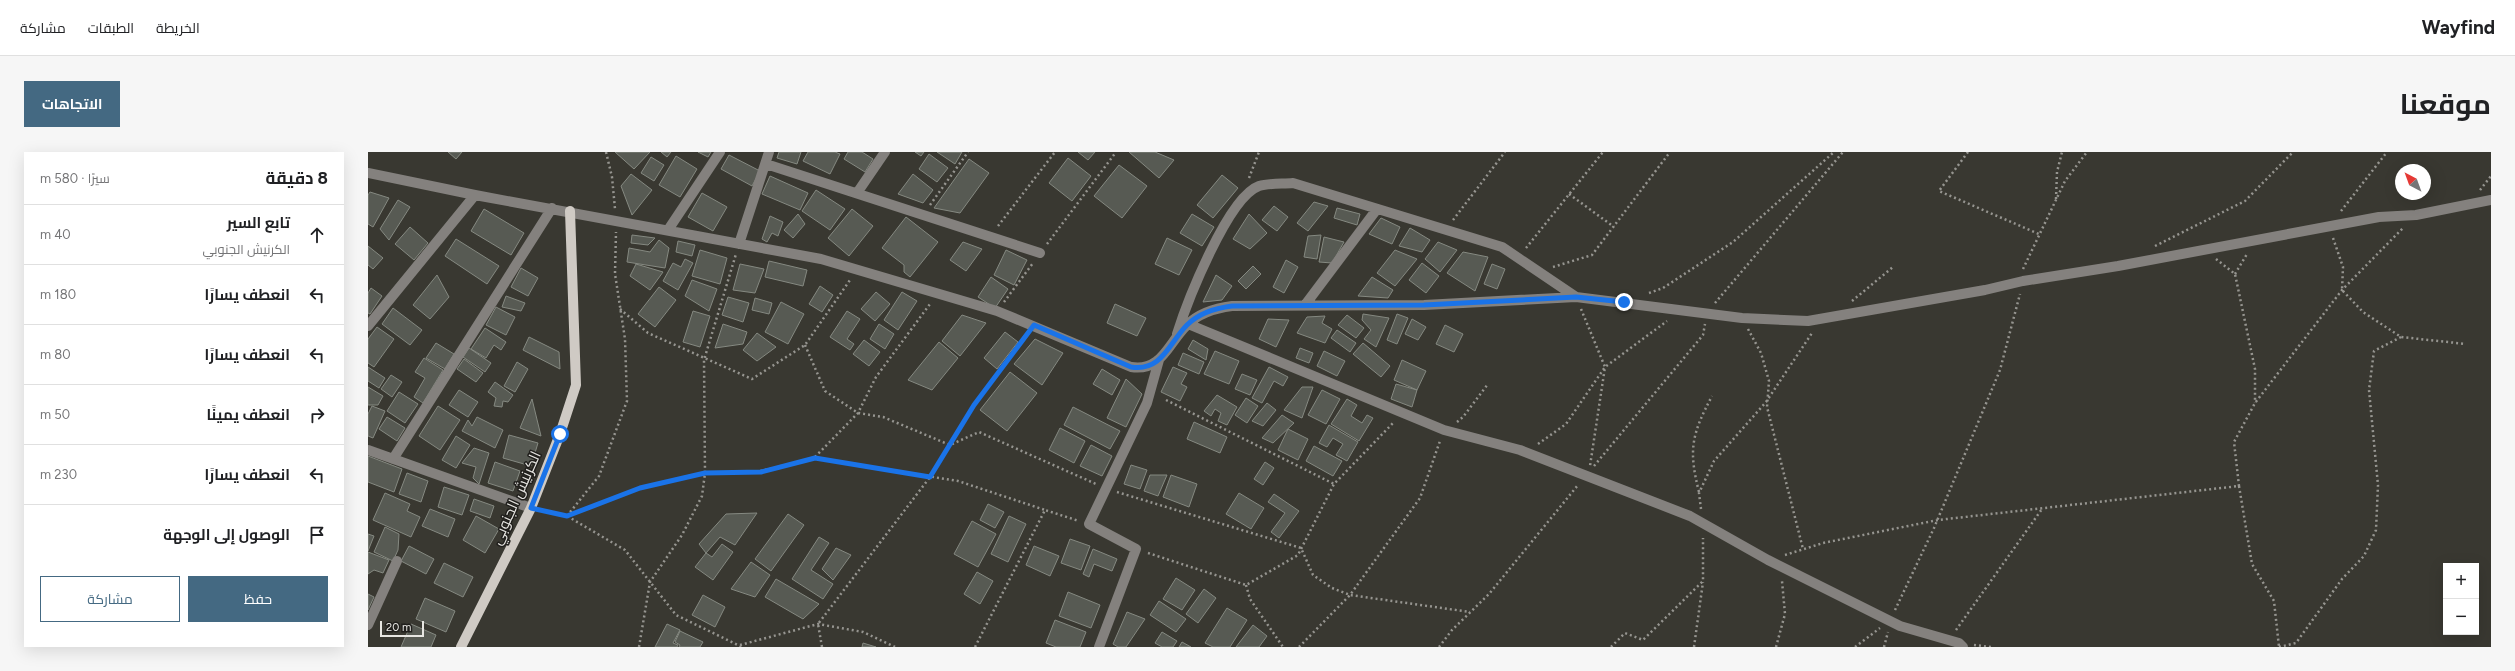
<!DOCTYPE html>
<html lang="ar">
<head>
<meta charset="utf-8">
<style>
	:root { --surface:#fff; --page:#f6f6f6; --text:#202124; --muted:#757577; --line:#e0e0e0; --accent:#446982 }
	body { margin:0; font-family:Figtree,Cairo,sans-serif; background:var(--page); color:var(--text); direction:rtl }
	.controls { position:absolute; right:12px; bottom:12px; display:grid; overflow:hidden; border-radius:0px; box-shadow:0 4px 16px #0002 }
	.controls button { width:36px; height:36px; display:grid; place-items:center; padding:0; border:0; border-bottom:1px solid var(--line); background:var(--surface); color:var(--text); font:20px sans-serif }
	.compass { position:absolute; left:2027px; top:12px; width:36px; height:36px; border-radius:50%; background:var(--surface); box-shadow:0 4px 16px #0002; rotate:319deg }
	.scale { position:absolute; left:12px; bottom:10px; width:44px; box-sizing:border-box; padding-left:4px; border:2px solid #e7e6e2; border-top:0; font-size:11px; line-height:14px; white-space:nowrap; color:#e7e6e2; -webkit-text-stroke:3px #201f1c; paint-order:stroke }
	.stop { position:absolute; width:12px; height:12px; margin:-9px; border:3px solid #1a73e8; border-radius:50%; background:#fff }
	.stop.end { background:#1a73e8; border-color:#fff; box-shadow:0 1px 4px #0008 }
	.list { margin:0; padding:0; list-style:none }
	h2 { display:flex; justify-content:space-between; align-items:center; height:52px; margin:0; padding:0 16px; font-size:17px }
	h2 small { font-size:13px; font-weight:400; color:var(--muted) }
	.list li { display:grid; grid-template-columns:26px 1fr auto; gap:12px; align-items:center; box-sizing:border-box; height:60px; padding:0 16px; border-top:1px solid var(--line) }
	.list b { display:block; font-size:15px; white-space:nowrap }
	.list p { margin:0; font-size:13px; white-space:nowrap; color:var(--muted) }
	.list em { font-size:13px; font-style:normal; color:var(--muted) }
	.actions { display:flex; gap:8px; padding:12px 16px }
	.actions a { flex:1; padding:9px 0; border:1px solid var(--accent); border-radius:0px; text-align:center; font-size:14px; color:var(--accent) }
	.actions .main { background:var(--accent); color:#fff }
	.icon { flex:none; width:22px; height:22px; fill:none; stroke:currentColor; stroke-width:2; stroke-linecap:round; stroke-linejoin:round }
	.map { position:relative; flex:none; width:2123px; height:495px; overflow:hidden; direction:ltr; border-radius:0px }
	header { display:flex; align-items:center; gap:24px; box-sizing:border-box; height:56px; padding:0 20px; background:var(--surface); border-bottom:1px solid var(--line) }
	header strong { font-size:19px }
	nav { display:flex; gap:22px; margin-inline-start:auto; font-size:14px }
	.intro { display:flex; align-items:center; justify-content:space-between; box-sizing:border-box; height:96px; padding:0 24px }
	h1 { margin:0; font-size:28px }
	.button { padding:10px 18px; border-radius:0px; background:var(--accent); color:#fff; font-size:14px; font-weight:700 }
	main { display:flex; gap:24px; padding:0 24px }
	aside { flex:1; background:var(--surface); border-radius:0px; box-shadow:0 4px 16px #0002 }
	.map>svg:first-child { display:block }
	.building { fill:#575a53; stroke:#858981 }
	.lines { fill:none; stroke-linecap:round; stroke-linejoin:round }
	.path { stroke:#969590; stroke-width:2.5; stroke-dasharray:2 3; stroke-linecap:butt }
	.minor { stroke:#84817e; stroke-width:10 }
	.major { stroke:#cfcac4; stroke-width:10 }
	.route { stroke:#1a73e8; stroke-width:5 }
	.labels { text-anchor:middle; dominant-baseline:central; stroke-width:3; stroke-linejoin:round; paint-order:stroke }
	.street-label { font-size:15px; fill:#e7e6e2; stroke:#201f1c }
</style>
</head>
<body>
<header>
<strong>Wayfind</strong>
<nav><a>الخريطة</a><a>الطبقات</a><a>مشاركة</a></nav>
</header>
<div class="intro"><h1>موقعنا</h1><a class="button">الاتجاهات</a></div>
<main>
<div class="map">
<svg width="2123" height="495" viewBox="0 0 2123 495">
	<rect width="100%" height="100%" fill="#393831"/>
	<!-- building -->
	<path class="building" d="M80 0H94L88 7Z
		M247 0H282L266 17Z
		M293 0H303L299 5Z
		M330 0H343L340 5Z
		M411 0H433L429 12 409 6Z
		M440 0H467L472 2 462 22 435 9Z
		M480 0H494L505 7 497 20 476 7Z
		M547 0H556L553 4Z
		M569 0H594L587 12Z
		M710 0H727L720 8Z
		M761 0H787L806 8 791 26Z
		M561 2 580 16 569 30 551 17Z
		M361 3 392 19 384 34 353 17Z
		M308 4 329 17 312 45 291 33Z
		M283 5 296 13 286 29 273 21Z
		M700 6 723 24 704 49 681 31Z
		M601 7 621 21 592 61 566 56Z
		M751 13 779 34 754 66 726 44Z
		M263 22 284 38 264 63 253 34Z
		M545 22 565 38 555 51 530 42Z
		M854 23 870 36 845 66 829 53Z
		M402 24 440 41 432 58 394 42Z
		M448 38 477 57 462 78 434 59Z
		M2 40 21 46 5 75 0 72V43Z
		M334 41 359 55 345 79 320 65Z
		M30 48 42 55 21 88 12 77Z
		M946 50 960 54 940 79 929 71Z
		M906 54 920 65 909 79 894 68Z
		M969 56 992 62 989 73 966 66Z
		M116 57 156 81 143 103 103 79Z
		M484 57 505 74 481 104 460 86Z
		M430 62 437 72 425 86 416 78Z
		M824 62 846 75 834 94 812 81Z
		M881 62 899 81 882 97 865 87Z
		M402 64 415 70 410 84 404 81 399 90 394 87Z
		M538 65 570 90 542 125 536 120V113L514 96Z
		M1013 66 1032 75 1024 92 1001 82Z
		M42 75 60 91 46 108 27 92Z
		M1042 76 1062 88 1054 100 1031 94Z
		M264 83 287 86 280 93 263 91Z
		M953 83 949 107 936 105 940 84Z
		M956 85 976 90 964 111 951 110Z
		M799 86 824 98 811 123 787 112Z
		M88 87 131 114 119 132 77 104Z
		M291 88 301 96 297 116 259 110 261 96 282 100Z
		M310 89 327 93 324 104 308 100Z
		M595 90 614 97 598 119 582 108Z
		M1070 90 1089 98 1072 120 1057 107Z
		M0 94 15 106 5 117 0 113Z
		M332 98 359 106 352 132 324 124Z
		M638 98 659 108 646 133 626 123Z
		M1027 98 1049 107 1027 134 1009 121Z
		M1095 100 1120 105 1107 139 1079 121Z
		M317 107 325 111 310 138 295 129 305 111 313 115Z
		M918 108 930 115 916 141 905 135Z
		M401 109 439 118 435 134 397 125Z
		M1054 111 1071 124 1058 141 1041 128Z
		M268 112 295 120 282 138 262 124Z
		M372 112 396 117 387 141 365 138Z
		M1124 112 1137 117 1129 137 1116 132Z
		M885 114 893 122 878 137 870 129Z
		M153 116 170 126 160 144 143 135Z
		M69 123 81 145 62 167 45 153Z
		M848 123 864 134 854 148 835 150Z
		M623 125 640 137 627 156 610 145Z
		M1004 125 1025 138 1020 146 990 144Z
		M324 128 349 137 341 159 317 144Z
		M452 134 465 143 454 160 441 152Z
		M291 135 308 148 287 175 270 162Z
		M3 136 14 144 2 162 0 161V141Z
		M508 140 522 152 507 169 493 157Z
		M534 140 549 149 530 178 516 168Z
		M138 144 157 151 153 159 134 155Z
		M360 145 381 151 375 170 354 163Z
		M387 146 404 151 401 162 384 158Z
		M413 150 436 162 420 192 397 180Z
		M747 152 778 166 769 184 739 171Z
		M128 155 147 165 138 183 118 173Z
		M25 156 54 178 42 193 14 172Z
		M325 159 342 164 332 195 315 190Z
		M479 159 492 167 479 187 486 192 482 198 462 185Z
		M995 162 1021 166 1008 195 996 187 1003 178 994 168Z
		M1029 162 1040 166 1029 192 1019 188Z
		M594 163 618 171 592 204 574 189Z
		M979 163 996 176 988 186 970 173Z
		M957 164 954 171 964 177 957 191 929 181 939 165Z
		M900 167 921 168 908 195 891 187Z
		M1044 167 1058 175 1050 188 1037 182Z
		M355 172 379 180 375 192 347 196Z
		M511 172 526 182 517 197 502 187Z
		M1077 173 1095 182 1086 200 1068 192Z
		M9 175 26 187 6 215 0 211V187Z
		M117 176 138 190 133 198 126 193 118 206 103 197Z
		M969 178 988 191 982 200 963 186Z
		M637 180 650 190 629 217 616 206Z
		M389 181 408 195 389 209 375 198Z
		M161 185 191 200 192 217 155 198Z
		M667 187 695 201 674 233 646 212Z
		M496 188 512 200 501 214 485 202Z
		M825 188 840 197 838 208 820 197Z
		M571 190 590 206 564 238 540 228Z
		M68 191 86 202 77 217 58 206Z
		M995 191 1022 214 1013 225 985 202Z
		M101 196 123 211 117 220 95 205Z
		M932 196 945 201 941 211 928 206Z
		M847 199 871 209 861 232 836 222Z
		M956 199 977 209 969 224 949 214Z
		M815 201 836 210 831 222 810 213Z
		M56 206 75 218 55 251 46 245 57 226 47 220Z
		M96 207 115 221 108 230 89 217Z
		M1034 208 1058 219 1049 238 1026 228Z
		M149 210 160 217 147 240 136 234Z
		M0 215 17 226 11 236 0 229Z
		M805 215 819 221 813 232 819 235 812 249 793 240Z
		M901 215 920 225 915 234 906 229 894 251 884 246Z
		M734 217 752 228 744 243 725 232Z
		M642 220 669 241 639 279 612 258Z
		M874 222 889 228 882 243 867 237Z
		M23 223 34 230 24 245 13 237Z
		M758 227 774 242 758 275 739 266Z
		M127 230 145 243 140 250 135 249 134 255 126 254 128 246 120 240Z
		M1028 232 1049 238 1044 255 1023 247Z
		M0 235 15 244 10 253H0Z
		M934 235H945L934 266 916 258Z
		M91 238 110 250 100 265 81 253Z
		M954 238 972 247 958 272 940 263Z
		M31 240 50 252 37 271 19 259Z
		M849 243 869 255 859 273 850 269 853 261 847 257 843 264 836 259Z
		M878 246 890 254 879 271 867 263Z
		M164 247 173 284 152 276Z
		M979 247 989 253 983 264 994 271 999 263 1005 266 991 289 963 272Z
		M899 251 908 258 895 274 884 269Z
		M4 254 17 259 5 286 0 284V262Z
		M70 254 92 268 72 298 51 284Z
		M705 255 752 279 742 297 696 273Z
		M914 263 926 271 905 291 894 286Z
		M19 265 37 276 29 289 11 277Z
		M109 265 135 278 127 296 94 279 100 268 104 274Z
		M826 270 859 285 852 301 819 287Z
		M961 273 990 290 979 309 968 303 975 292 965 286 959 295 951 291Z
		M692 276 717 289 706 311 681 298Z
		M920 277 940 287 930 308 910 298Z
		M141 283 170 291 163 314 135 306Z
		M88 284 102 293 88 316 74 308Z
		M723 293 744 304 734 324 712 314Z
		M946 294 974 309 965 324 938 309Z
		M106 296 121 301 111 332 105 326 108 315 94 311Z
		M0 304 34 317 26 340 0 330Z
		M127 310 152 319 145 339 120 331Z
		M897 310 906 316 895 333 886 327Z
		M763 313 779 318 772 337 756 332Z
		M39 321 60 329 53 350 31 342Z
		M782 323H799L790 344 776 339Z
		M803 323 829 332 821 355 795 345Z
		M76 335 101 343 94 363 70 355Z
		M17 341 42 352 39 359 52 365 43 385 5 368Z
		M871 341 896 356 883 377 858 362Z
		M906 342 931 359 911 386 903 380 917 361 900 350Z
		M106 347 126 354 122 366 102 359Z
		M620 352 636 360 627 376 612 368Z
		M62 357 87 367 80 385 54 374Z
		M389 361 367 393 352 385 338 401 331 392 358 362Z
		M420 362 436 373 403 419 387 407Z
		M108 364 131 377 117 401 95 388Z
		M641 364 658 372 640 410 623 402Z
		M604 369 628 382 610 415 586 402Z
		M17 375 31 382 30 398 25 409 6 400Z
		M0 382 6 384 0 399Z
		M451 385 461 391 443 418 465 432 455 447 424 427Z
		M702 387 722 394 713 418 693 411Z
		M354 392 365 400 345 428 327 415 338 401 344 405Z
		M41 394 66 407 58 422 33 409Z
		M666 394 691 404 682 424 658 413Z
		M468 396 483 403 465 428 454 417Z
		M725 397 749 407 744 419 726 412 721 425 715 422Z
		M0 400 21 408 15 421 6 418 0 422Z
		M383 410 402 423 387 445 363 437Z
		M76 411 105 425 95 445 66 431Z
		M609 420 625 429 612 452 596 442Z
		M808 426 827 438 814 458 795 447Z
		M408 427 451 452 435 467 397 445Z
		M836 437 848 446 830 471 818 462Z
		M700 440 732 453 723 476 691 464Z
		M0 442 6 445 0 458Z
		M335 443 357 455 347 475 324 463Z
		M57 446 87 459 78 480 48 467Z
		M791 449 818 467 808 480 782 463Z
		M859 456 879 468 862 495H845L837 491Z
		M759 460 777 467 758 495H750L745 492Z
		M687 468 718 480 712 495H688L678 491Z
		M43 472 68 483 63 495H33Z
		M299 472 312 478 305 491 310 493 309 495H287Z
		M885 473 899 484 891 495H868Z
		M312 479 335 490 332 495H311L312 493 307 490Z
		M794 480 809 489 805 495H794L787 491Z
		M814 490 823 495H811Z
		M495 491 508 495H494Z"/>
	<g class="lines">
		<!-- path -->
		<path class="path" d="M238 0 244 25 247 57
			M1600 0 1571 39 1671 82
			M881 26 891 0
			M2112 38 2123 24
			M1201 42 1246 75
			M1688 47 1689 20 1694 0
			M562 53 600 0
			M1973 59 2019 0
			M1085 68 1137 0
			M630 74 687 0
			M1965 86 1975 115 1974 138 1995 160 2033 185 2098 192
			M679 92 748 0
			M1787 94 1877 49 1925 0
			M1158 96 1235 0
			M1848 107 1867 122 1887 217V251
			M1185 115 1224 103 1302 0
			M1655 117 1697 29 1719 0
			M1867 122 1879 102
			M1281 141 1295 136 1365 90 1466 0
			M1484 149 1525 115
			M636 150 665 111
			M1347 151 1475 0
			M252 157 280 181 384 227 437 193 482 128
			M1213 157 1237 215 1222 314
			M1380 177 1393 201 1401 229 1399 255 1435 397
			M437 193 457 239 490 261 515 265 582 293 611 280 728 332
			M798 248 966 332
			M1089 270 1095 265 1120 232
			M1170 292 1198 272 1237 215 1299 169
			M447 305 490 261 508 225 562 152
			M1226 314 1335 183 1337 172
			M1871 334 1884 412 1906 449 1911 495
			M749 340 933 396 945 423 964 436 982 443 1102 460
			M1331 340C1320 297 1324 282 1344 244
			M1333 357 1331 341 1346 309 1398 250 1444 181
			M175 359 199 364 257 398 308 463 374 495
			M199 364 272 336 337 321 393 319 447 306 590 329 677 358
			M199 364 231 324 259 249 257 187 247 122 248 80
			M780 401 878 433 930 403 966 332 1026 270
			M1417 403 1455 391 1570 368 1871 334 1866 290 1887 251 1974 138 2035 76
			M878 433 882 447 915 495
			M1527 458 1566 376 1632 218 1652 142
			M1588 478 1674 357
			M372 493 450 472 495 480 527 495
			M1606 493 1623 495
			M271 495 282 430 314 383 334 344 337 321 336 208 368 102
			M454 495 450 472 562 325 606 253 658 183
			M607 495 677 358 711 369
			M931 495 982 443 1052 346 1072 289
			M1071 495 1084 478 1121 442 1210 333
			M1243 495 1257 481 1275 488 1335 429V386
			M1326 495 1335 430
			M1408 495 1417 462 1414 429
			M1487 495 1512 476
			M1516 495 1520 480
			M1911 495 1928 491 1974 427 1996 404 2008 378 2010 333 2001 238 2006 199 2033 185"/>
		<!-- minor -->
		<path class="minor" d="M398 12 672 101
			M0 21 107 43 453 107 629 159 763 215C794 220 800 191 819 173 831 161 848 156 864 154L1056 153 1208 145 1374 166 1440 169 1617 138 1655 129 1750 114 2011 65 2048 63 2123 48
			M489 41 517 0
			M300 78 352 0
			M371 92 401 0
			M937 153 1009 57
			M820 172 1076 278 1152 298 1322 364 1400 408 1532 474 1591 491 1595 495
			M0 174 107 43
			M809 182C819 150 860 45 891 34 901 31 915 32 925 31L1134 95 1208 145
			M0 298 163 356
			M25 307 184 56
			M0 473 29 409
			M731 495 768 397 721 372 779 251 791 208"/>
		<!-- major -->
		<path class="major" d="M93 495 163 356 192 282 208 233 202 59"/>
	</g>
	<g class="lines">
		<!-- route -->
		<path class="route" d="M192 282 163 356 199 364 272 336 337 321 393 320 447 306 562 325 606 253 666 173 763 215C794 220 801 191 819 173 831 161 848 156 864 154L1056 153 1208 145 1256 150"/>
	</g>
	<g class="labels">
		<!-- street labels -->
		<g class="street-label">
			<text transform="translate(148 346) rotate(-66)">الكرنيش الجنوبي</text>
		</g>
	</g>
</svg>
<div class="controls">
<button>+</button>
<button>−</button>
</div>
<svg class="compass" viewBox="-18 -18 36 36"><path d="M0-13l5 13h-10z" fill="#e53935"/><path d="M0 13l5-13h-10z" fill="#757577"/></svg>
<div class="scale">20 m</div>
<div class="stop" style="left:192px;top:282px"></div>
<div class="stop end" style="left:1256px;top:150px"></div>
</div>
<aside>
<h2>8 دقيقة<small>سيرًا · 580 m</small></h2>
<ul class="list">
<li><svg class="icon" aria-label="ahead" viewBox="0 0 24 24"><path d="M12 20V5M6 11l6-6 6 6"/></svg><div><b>تابع السير</b><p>الكرنيش الجنوبي</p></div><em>40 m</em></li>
<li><svg class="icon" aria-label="left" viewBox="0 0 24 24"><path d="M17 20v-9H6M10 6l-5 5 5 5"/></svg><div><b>انعطف يسارًا</b></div><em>180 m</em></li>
<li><svg class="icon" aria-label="left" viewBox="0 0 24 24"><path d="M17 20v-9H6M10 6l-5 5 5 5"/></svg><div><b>انعطف يسارًا</b></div><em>80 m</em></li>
<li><svg class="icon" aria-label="right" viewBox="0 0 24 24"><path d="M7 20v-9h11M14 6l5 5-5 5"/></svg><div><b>انعطف يمينًا</b></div><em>50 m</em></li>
<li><svg class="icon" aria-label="left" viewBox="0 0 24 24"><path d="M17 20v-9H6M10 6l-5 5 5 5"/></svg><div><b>انعطف يسارًا</b></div><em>230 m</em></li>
<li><svg class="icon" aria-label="arrive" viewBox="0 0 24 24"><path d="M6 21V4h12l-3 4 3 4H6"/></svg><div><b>الوصول إلى الوجهة</b></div></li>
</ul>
<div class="actions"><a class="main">حفظ</a><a>مشاركة</a></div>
</aside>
</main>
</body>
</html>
